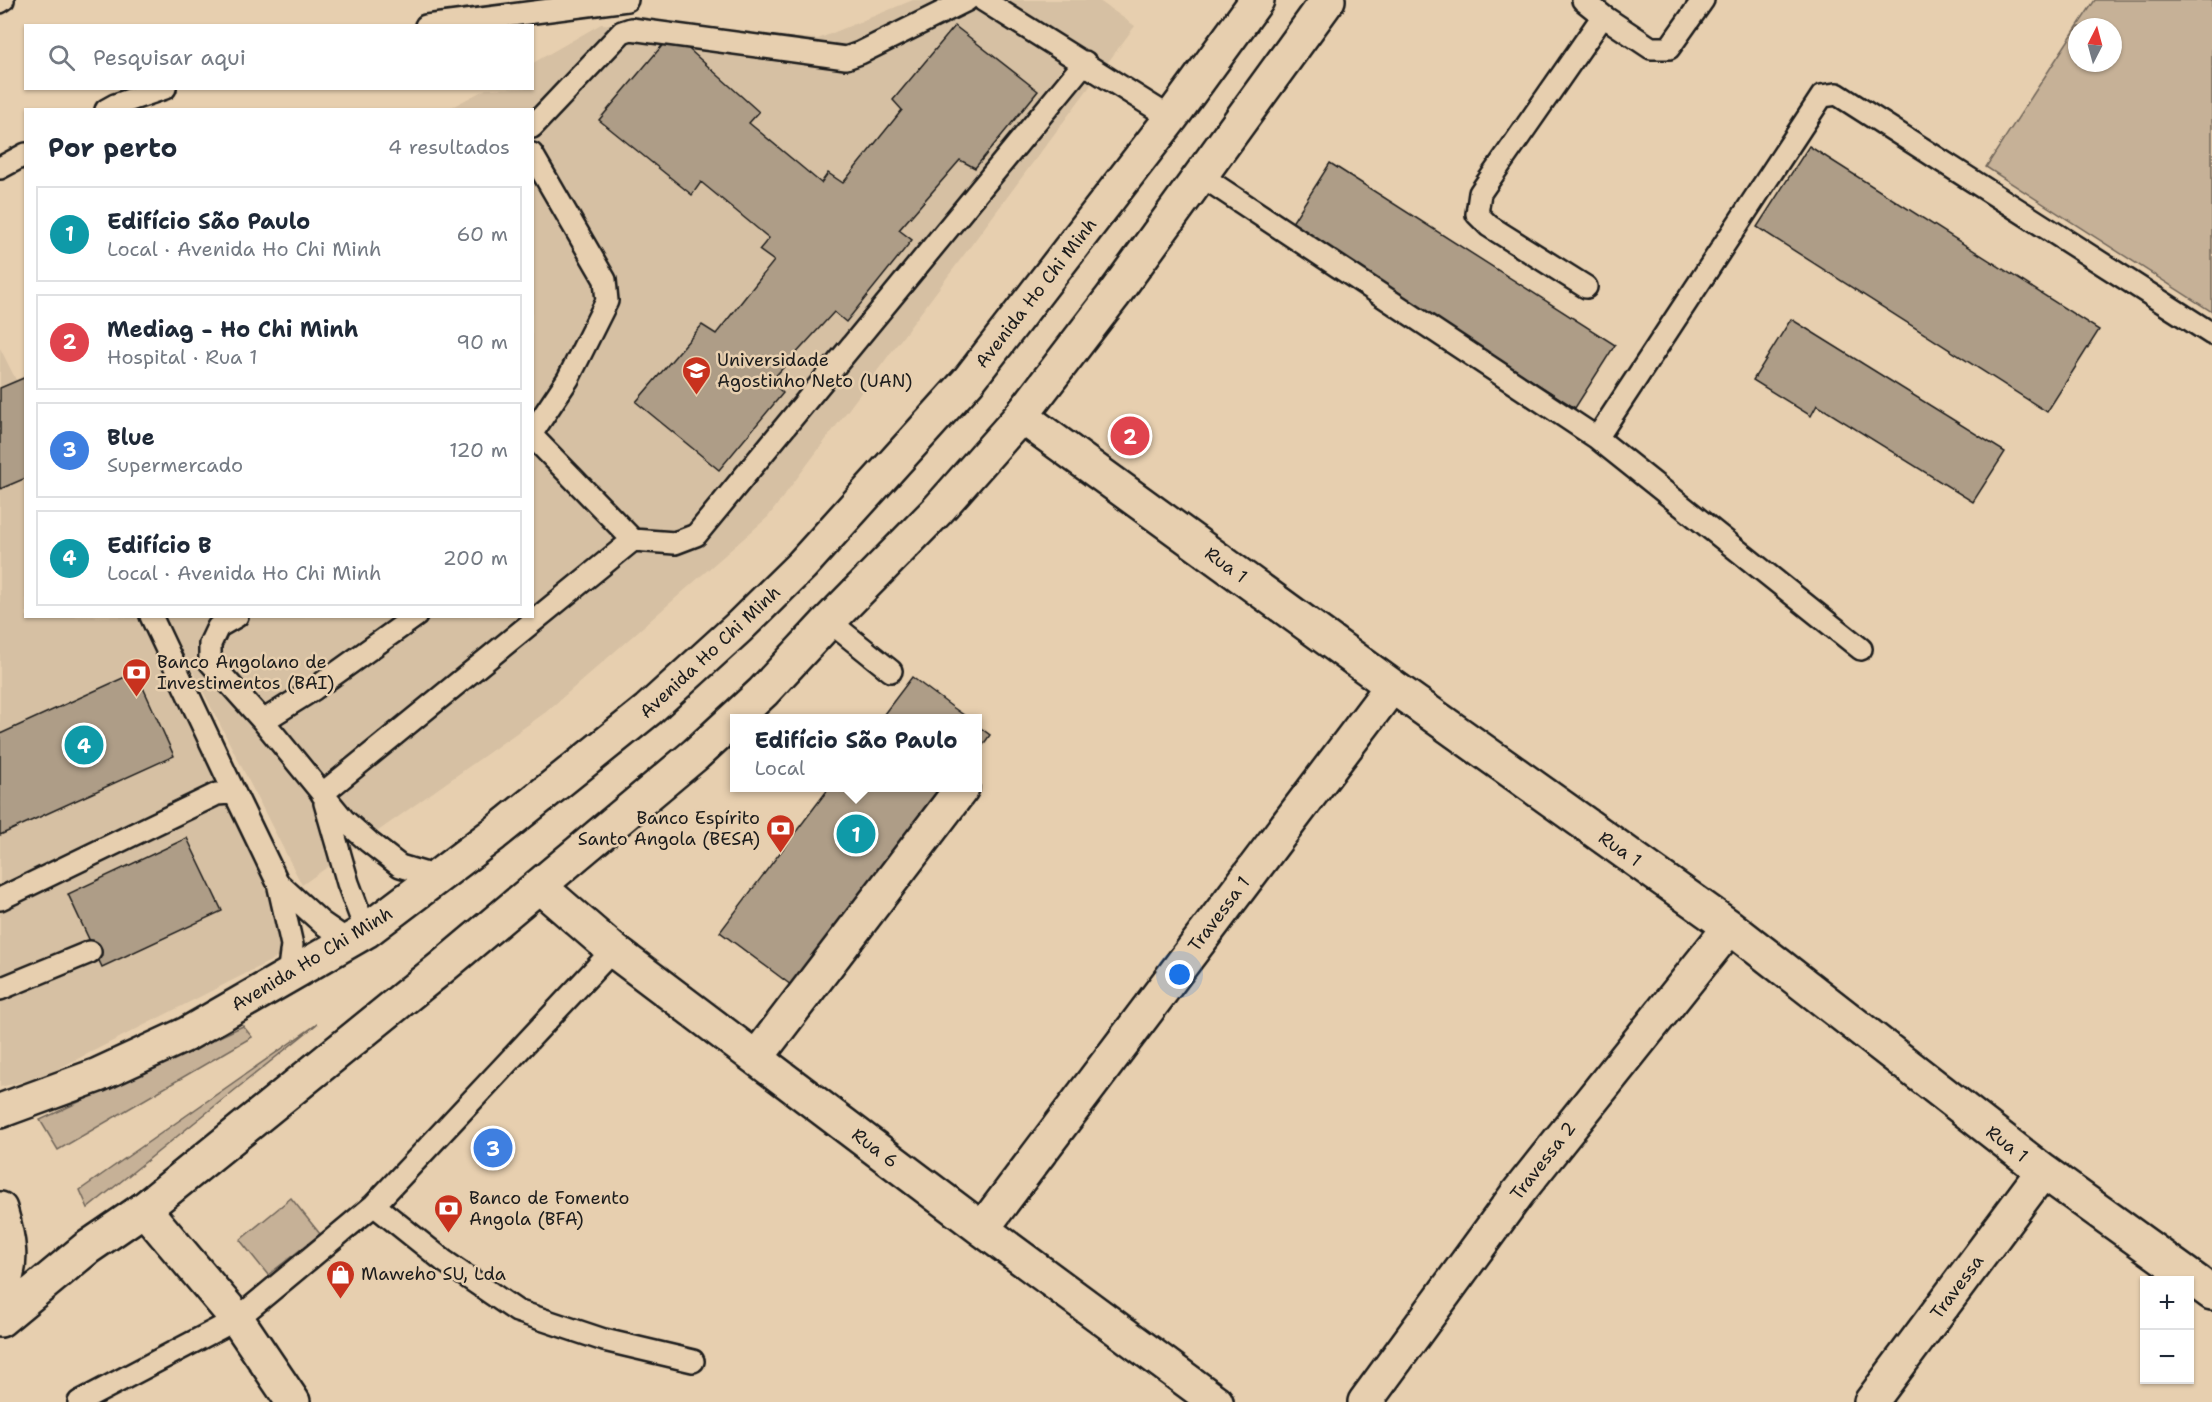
<!DOCTYPE html>
<html lang="pt">
<head>
<meta charset="utf-8">
<style>
	:root { --surface:#fff; --page:#f6f6f7; --text:#1f2937; --muted:#747a83; --line:#e0e1e3; --accent:#c8321e }
	body { margin:0; font-family:"Shantell Sans",sans-serif; background:var(--page); color:var(--text) }
	.controls { position:absolute; right:18px; bottom:18px; display:grid; overflow:hidden; border-radius:0px; box-shadow:0 2px 4px #0004 }
	.controls button { width:54px; height:54px; display:grid; place-items:center; padding:0; border:0; border-bottom:2px solid var(--line); background:var(--surface); color:var(--text); font:30px sans-serif }
	.compass { position:absolute; left:2068px; top:18px; width:54px; height:54px; border-radius:50%; background:var(--surface); box-shadow:0 2px 4px #0004; rotate:6deg }
	.you { position:absolute; left:1180px; top:975px; width:21px; height:21px; margin:-15px; border:4px solid #fff; border-radius:50%; background:#1a73e8; box-shadow:0 0 0 9px #1a73e833 }
	.badge { display:grid; place-items:center; width:39px; height:39px; border-radius:50%; background:var(--accent); color:#fff; font-size:20px; font-weight:700 }
	.pin { position:absolute; translate:-50% -50%; border:3px solid #fff; box-shadow:0 2px 6px #0006 }
	.popup { position:absolute; left:730px; top:714px; width:252px; height:78px; box-sizing:border-box; display:grid; place-content:center; border-radius:0px; background:var(--surface); filter:drop-shadow(0 2px 4px #0005); font-size:20px; white-space:nowrap; color:var(--muted) }
	.popup b { font-size:22px; color:var(--text) }
	.popup::after { content:''; position:absolute; left:50%; top:100%; margin-left:-12px; border:12px solid transparent; border-top-color:var(--surface) }
	.list { margin:0; padding:0; list-style:none }
	h2 { display:flex; justify-content:space-between; align-items:center; height:78px; margin:0; padding:0 24px; font-size:26px }
	h2 small { font-size:20px; font-weight:400; color:var(--muted) }
	.list li { display:grid; grid-template-columns:39px 1fr auto; gap:18px; align-items:center; box-sizing:border-box; height:96px; margin:0 12px 12px; padding:0 12px; border:2px solid var(--line); border-radius:0px }
	.list b { display:block; font-size:22px; white-space:nowrap }
	.list p { margin:0; font-size:20px; white-space:nowrap; color:var(--muted) }
	.list em { font-size:20px; font-style:normal; color:var(--muted) }
	.icon { flex:none; width:33px; height:33px; fill:none; stroke:currentColor; stroke-width:2; stroke-linecap:round; stroke-linejoin:round }
	.map { position:relative; flex:none; width:2212px; height:1402px; overflow:hidden }
	.search { position:absolute; background:var(--surface); box-shadow:0 2px 4px #0004; left:24px; top:24px; width:510px; height:66px; display:flex; align-items:center; gap:15px; box-sizing:border-box; padding:0 21px; border-radius:0px; color:var(--muted); font-size:22px }
	.panel { position:absolute; background:var(--surface); box-shadow:0 2px 4px #0004; left:24px; top:108px; width:510px; height:510px; border-radius:0px }
	.map>svg:first-child { display:block }
	.built { fill:#d6c0a3 }
	.green { fill:#c6b197; stroke:#71665a; stroke-width:1.5 }
	.building { fill:#ae9d87; stroke:#1c1c1c; stroke-width:1.5 }
	.lines { fill:none; stroke-linecap:round; stroke-linejoin:round }
	.lane-casing { stroke:#1c1c1c; stroke-width:26 }
	.street-casing { stroke:#1c1c1c; stroke-width:38 }
	.primary-casing { stroke:#1c1c1c; stroke-width:38 }
	.lane { stroke:#e7cfaf; stroke-width:21 }
	.street { stroke:#e7cfaf; stroke-width:33 }
	.primary { stroke:#e7cfaf; stroke-width:33 }
	.labels { text-anchor:middle; dominant-baseline:central; stroke-width:5; stroke-linejoin:round; paint-order:stroke }
	.street-label { font-size:18px; fill:#1c1c1c; stroke:#e7cfaf }
	.poi-label { font-size:18px; fill:#1c1c1c; stroke:#e7cfaf; text-anchor:start }
</style>
</head>
<body>
<div class="map">
<svg width="2212" height="1402" viewBox="0 0 2212 1402">
	<rect width="100%" height="100%" fill="#e7cfaf"/>
	<filter id="ink" filterUnits="userSpaceOnUse"><feTurbulence type="fractalNoise" baseFrequency=".0167" numOctaves="2"/><feDisplacementMap in="SourceGraphic" scale="12" xChannelSelector="R" yChannelSelector="G"/><feConvolveMatrix kernelMatrix="1 2 1 2 8 2 1 2 1" color-interpolation-filters="sRGB"/></filter>
	<g filter="url(#ink)">
		<!-- built -->
		<path class="built" d="M913 0H1098L1135 26 768 517 546 712 302 885 165 617 532 616V110L448 109 486 89 532 88 533 63 601 24 818 39Z
			M0 348 25 398 26 616 137 617 304 944 42 1077 0 1087Z"/>
		<!-- green -->
		<path class="green" d="M2095 0H2212V312L1986 167 2077 27V63H2113V27H2077Z
			M317 1024 88 1208 80 1190Z
			M243 1026 252 1037 58 1150 40 1120Z
			M291 1198 320 1234 268 1275 240 1240Z"/>
		<!-- building -->
		<path class="building" d="M955 26 1038 91 975 168 960 160 899 230 912 240 846 322 834 312 771 381 783 393 719 470 636 402 702 325 716 334 774 261 759 250 769 238 701 182 692 195 599 120 672 34 759 112 749 123 821 183 828 173 843 183 902 110 893 100Z
			M1809 146 2099 330 2047 412 1757 227Z
			M1330 163 1615 345 1575 408 1290 226Z
			M1791 319 2005 452 1973 502 1817 405 1811 416 1753 380Z
			M26 377V478L0 489V388Z
			M136 672 174 756 0 835V734Z
			M912 677 951 706 968 718H881Z
			M978 726 990 735 978 752Z
			M829 788H951L799 991 720 932Z
			M187 838 222 911 102 967 68 894Z"/>
		<g class="lines">
			<defs>
				<path id="lane" d="M983 0 1171 118
					M1583 0 1603 16 1651 48H1669L1703 0
					M0 2 3 0
					M426 26 627 0
					M106 110 115 105 165 88
					M532 127 622 32 631 29 846 58 860 53 967 0
					M532 154 605 280 607 301 568 379 532 433
					M0 168 26 154
					M1200 175 1597 438 1861 649
					M1586 287 1489 226 1477 214 1480 193 1603 16
					M532 436 633 540 675 543 696 535 1085 62
					M1597 438 1822 96 1837 94 2212 334
					M151 616 237 798
					M237 616 218 627 210 644V662L263 721
					M416 616 314 689 263 721 344 820 369 842 400 866 437 877
					M829 621 891 671
					M322 794 633 540
					M325 803 348 883 366 931
					M278 883 322 923 348 941
					M0 899 217 794 231 793 237 798 278 883 292 945 288 976
					M0 989 90 952
					M374 1205 444 1261 517 1311 604 1340 693 1361
					M79 1402 237 1319 374 1205 613 950"/>
				<path id="street" d="M1021 416 1392 686 1730 927 2043 1171 2212 1293
					M539 886 613 950 982 1229 1216 1402
					M756 1058 962 788
					M144 1209 237 1319 293 1402
					M982 1229 1392 686
					M1365 1402 1517 1194 1730 927
					M1871 1402 2043 1171"/>
				<path id="primary" d="M0 1111 98 1075 187 1034 366 931 494 834 648 710 738 628 802 565 969 380 1171 118 1257 0
					M0 1209C8 1236 15 1266 0 1292
					M0 1320 87 1248 144 1209 441 968 696 754 763 692 829 621 937 511 1021 416 1113 296 1328 0"/>
			</defs>
			<!-- lane casing -->
			<use href="#lane" class="lane-casing"/>
			<!-- street casing -->
			<use href="#street" class="street-casing"/>
			<!-- primary casing -->
			<use href="#primary" class="primary-casing"/>
			<!-- lane -->
			<use href="#lane" class="lane"/>
			<!-- street -->
			<use href="#street" class="street"/>
			<!-- primary -->
			<use href="#primary" class="primary"/>
		</g>
	</g>
	<!-- icons -->
	<defs>
		<symbol id="university-pin" viewBox="-11 -11 22 30"><path d="M0 17L-7.5 6A9.5 9.5 0 1 1 7.5 6Z" fill="#c8321e" stroke="#e7cfaf"/><path d="M0-5L7-2L0 1L-7-2ZM-4 1L0 2.5L4 1V4Q0 6-4 4Z" fill="#fff"/></symbol>
		<symbol id="bank-pin" viewBox="-11 -11 22 30"><path d="M0 17L-7.5 6A9.5 9.5 0 1 1 7.5 6Z" fill="#c8321e" stroke="#e7cfaf"/><path d="M-6-4H6V4H-6ZM0-2.3a2.3 2.3 0 1 0 0 4.6a2.3 2.3 0 1 0 0-4.6Z" fill="#fff"/></symbol>
		<symbol id="shop-pin" viewBox="-11 -11 22 30"><path d="M0 17L-7.5 6A9.5 9.5 0 1 1 7.5 6Z" fill="#c8321e" stroke="#e7cfaf"/><path d="M-5-2.5h2.3a2.7 3.5 0 0 1 5.4 0H5L5.5 6h-11ZM-1.5-2.5h3a1.5 2.3 0 0 0-3 0Z" fill="#fff"/></symbol>
	</defs>
	<g fill-rule="evenodd">
		<use href="#university-pin" x="680" y="354" width="33" height="45"/>
		<use href="#bank-pin" x="120" y="656" width="33" height="45"/>
		<use href="#bank-pin" x="764" y="812" width="33" height="45"/>
		<use href="#bank-pin" x="432" y="1192" width="33" height="45"/>
		<use href="#shop-pin" x="324" y="1258" width="33" height="45"/>
	</g>
	<g class="labels">
		<!-- street labels -->
		<g class="street-label">
			<text transform="translate(1036 293) rotate(-52)">Avenida Ho Chi Minh</text>
			<text transform="translate(1226 565) rotate(36)">Rua 1</text>
			<text transform="translate(710 652) rotate(-43)">Avenida Ho Chi Minh</text>
			<text transform="translate(1620 849) rotate(35)">Rua 1</text>
			<text transform="translate(1219 914) rotate(-53)">Travessa 1</text>
			<text transform="translate(312 959) rotate(-31)">Avenida Ho Chi Minh</text>
			<text transform="translate(2007 1144) rotate(38)">Rua 1</text>
			<text transform="translate(875 1148) rotate(37)">Rua 6</text>
			<text transform="translate(1543 1161) rotate(-52)">Travessa 2</text>
			<text transform="translate(1957 1287) rotate(-53)">Travessa</text>
		</g>
		<!-- poi labels -->
		<g class="poi-label">
			<text x="717" y="360">Universidade<tspan x="717" dy="21">Agostinho Neto (UAN)</tspan></text>
			<text x="157" y="662">Banco Angolano de<tspan x="157" dy="21">Investimentos (BAI)</tspan></text>
			<text x="760" y="818" text-anchor="end">Banco Espírito<tspan x="760" dy="21">Santo Angola (BESA)</tspan></text>
			<text x="469" y="1198">Banco de Fomento<tspan x="469" dy="21">Angola (BFA)</tspan></text>
			<text x="361" y="1274">Maweho SU, Lda</text>
		</g>
	</g>
</svg>
<div class="controls">
<button>+</button>
<button>−</button>
</div>
<svg class="compass" viewBox="-18 -18 36 36"><path d="M0-13l5 13h-10z" fill="#e53935"/><path d="M0 13l5-13h-10z" fill="#747a83"/></svg>
<div class="you"></div>
<div class="pin badge" style="left:856px;top:834px;background:#0f9aa8">1</div>
<div class="popup"><b>Edifício São Paulo</b>Local</div>
<div class="pin badge" style="left:1130px;top:436px;background:#e0444e">2</div>
<div class="pin badge" style="left:493px;top:1148px;background:#3f7fe0">3</div>
<div class="pin badge" style="left:84px;top:745px;background:#0f9aa8">4</div>
<div class="search"><svg class="icon" aria-label="search" viewBox="0 0 24 24"><circle cx="10" cy="10" r="6"/><path d="M15 15l6 6"/></svg>Pesquisar aqui</div>
<section class="panel">
<h2>Por perto<small>4 resultados</small></h2>
<ul class="list">
<li><span class="badge" style="background:#0f9aa8">1</span><div><b>Edifício São Paulo</b><p>Local · Avenida Ho Chi Minh</p></div><em>60 m</em></li>
<li><span class="badge" style="background:#e0444e">2</span><div><b>Mediag - Ho Chi Minh</b><p>Hospital · Rua 1</p></div><em>90 m</em></li>
<li><span class="badge" style="background:#3f7fe0">3</span><div><b>Blue</b><p>Supermercado</p></div><em>120 m</em></li>
<li><span class="badge" style="background:#0f9aa8">4</span><div><b>Edifício B</b><p>Local · Avenida Ho Chi Minh</p></div><em>200 m</em></li>
</ul>
</section>
</div>
</body>
</html>
